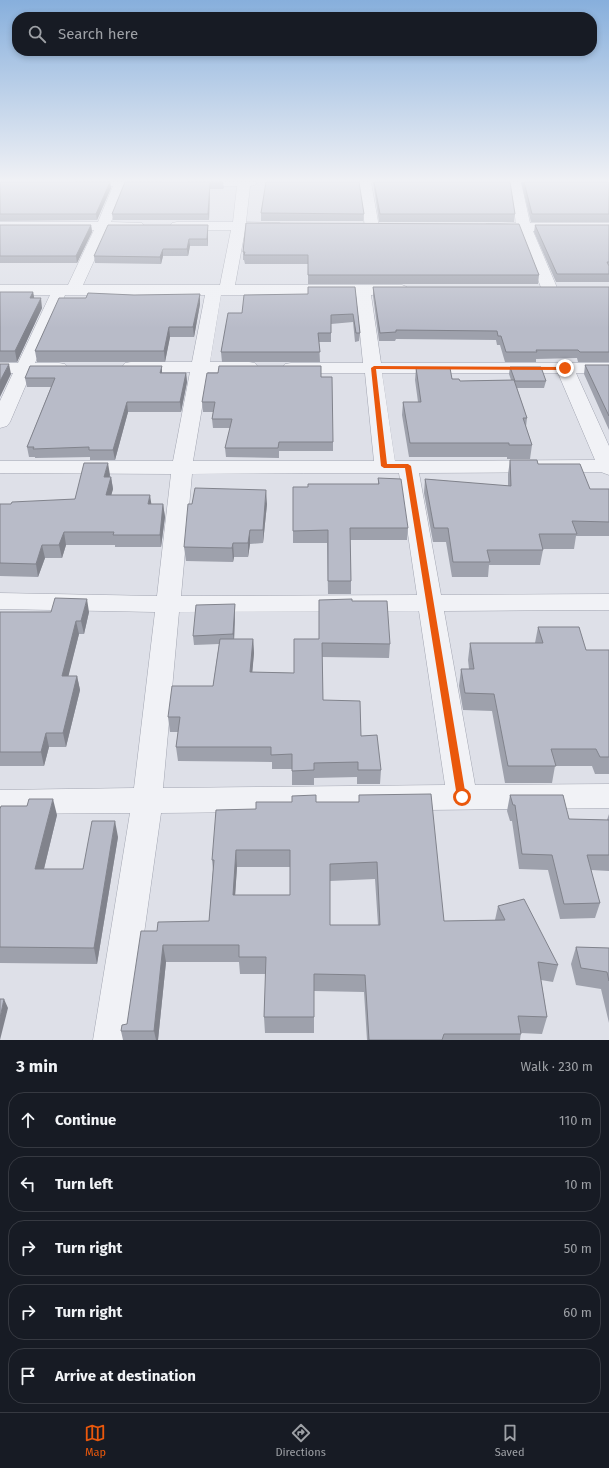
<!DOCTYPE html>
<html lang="en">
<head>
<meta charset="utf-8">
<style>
	:root { --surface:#171b24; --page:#20242c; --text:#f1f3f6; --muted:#9ea1a6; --line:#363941; --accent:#ea580c }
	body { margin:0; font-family:"Fira Sans",sans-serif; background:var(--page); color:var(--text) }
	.stop { position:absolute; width:12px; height:12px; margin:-9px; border:3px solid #ea580c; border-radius:50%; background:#fff }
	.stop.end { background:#ea580c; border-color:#fff; box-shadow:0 1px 4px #0008 }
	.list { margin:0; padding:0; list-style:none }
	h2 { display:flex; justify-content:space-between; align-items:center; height:52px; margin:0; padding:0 16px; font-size:17px }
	h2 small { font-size:13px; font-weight:400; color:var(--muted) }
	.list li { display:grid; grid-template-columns:26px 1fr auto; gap:12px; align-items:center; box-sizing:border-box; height:56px; margin:0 8px 8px; padding:0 8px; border:1px solid var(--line); border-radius:16px }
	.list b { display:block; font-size:15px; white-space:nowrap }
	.list em { font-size:13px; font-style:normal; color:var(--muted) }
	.icon { flex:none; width:22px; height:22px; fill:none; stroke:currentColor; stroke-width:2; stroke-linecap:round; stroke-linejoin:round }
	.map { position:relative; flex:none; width:609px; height:1040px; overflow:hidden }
	.search { position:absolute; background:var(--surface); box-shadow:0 2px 6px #0003; left:12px; right:12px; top:12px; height:44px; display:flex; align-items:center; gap:10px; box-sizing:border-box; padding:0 14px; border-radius:16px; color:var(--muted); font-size:15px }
	.sheet { height:372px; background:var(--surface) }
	nav { display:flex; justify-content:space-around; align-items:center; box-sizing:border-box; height:56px; border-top:1px solid var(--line); background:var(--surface); font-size:11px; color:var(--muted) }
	nav a { display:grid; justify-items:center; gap:2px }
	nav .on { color:var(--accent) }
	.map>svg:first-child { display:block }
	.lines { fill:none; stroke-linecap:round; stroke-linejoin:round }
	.minor-casing { stroke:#a3a6b2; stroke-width:1 }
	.minor { fill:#f1f2f6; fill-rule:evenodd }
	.wall { fill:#9ea1ac; fill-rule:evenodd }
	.shaded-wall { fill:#81838c }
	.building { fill:#b8bbc8; stroke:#81838c; fill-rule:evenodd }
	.route { fill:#ea580c }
</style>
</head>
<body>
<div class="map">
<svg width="609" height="1040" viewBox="0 0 609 1040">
	<rect width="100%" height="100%" fill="#dee0e8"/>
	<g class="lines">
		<defs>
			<path id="minor" d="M74 182H162L160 185 156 186H126L111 222 142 223 144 226 142 229 108 230 83 285H220L231 230H177L172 229 170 226 172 223 177 222H233L237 186H194L190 185 188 182H257L255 185 250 186 246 222 280 223 282 226 280 229 275 230H245L235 285H402L407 287 410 290 407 293 371 295 381 363H609V373H576L609 446V475L601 472 419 473 441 595 609 594V610L444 611 475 785 609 784V808L161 813 129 1040H93L130 813 0 814V790L134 788 155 612 0 609V593L157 596 171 474 0 473V461H173L190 372H131L125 371 122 367 125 363 131 362H192L205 295H65L35 363H59L65 364 68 368 65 372 59 373H31L10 422 7 426 0 428V401L13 373H0V363H18L50 295H0V285H68L94 230H0V222H98L113 186H80L76 185ZM221 295H356L363 363H291L285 364 282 368 285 372 291 373H365L374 461H193L208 372H249L255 371 258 367 255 363 249 362H210ZM382 373H558L595 460 395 461ZM304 473H399L417 595 181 596 192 474ZM419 611 445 785 163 788 179 612Z
				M359 182H371L379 227 377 230H367L365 227Z
				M509 182H521L530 223H609V231H533L558 290 555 293 550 295 545 293 542 290 519 231 486 230 484 227 486 224 516 223Z"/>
		</defs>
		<!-- minor casing -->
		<use href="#minor" class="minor-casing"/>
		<!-- minor -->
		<use href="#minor" class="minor"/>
	</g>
	<!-- wall -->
	<path class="wall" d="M0 182H110L111 188 97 220 0 221Z
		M125 182H223L224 188 223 189H210L209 220H113L112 214Z
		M373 182H510L515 214 514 222H379Z
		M521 182H609V222H531Z
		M261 213 364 214 363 221H261Z
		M246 223 539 275 538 284H308V264H245L244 260H243V252Z
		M0 225H91L92 232 77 263H0Z
		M535 225H609V282H556L534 232Z
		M208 232V246H190L188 256H163L161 264 95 263 94 256Z
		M355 287 360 333 359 341 355 342 353 322 331 324V342H319L320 362H222L221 352 242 313 308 294Z
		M373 287H609V362H578L577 358 536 359V362H505L500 345H497L496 340 396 339 395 341H379L373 296Z
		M0 292H33L34 298 42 308 17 362H0Z
		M200 304 194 337H170L165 362H37L35 351Z
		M585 365H609V430L584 374Z
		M510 367 546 381 544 388H517L527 418 526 427 532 445 530 459H507V457H409L402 415 403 402H418L415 380 416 368 460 381 511 380 509 374Z
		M162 373H186L187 382 181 412H128L115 460H90V457L35 458V457H29L27 447 51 387H27L25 378Z
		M321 377 333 442V451H279V458L226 457 225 448 230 428H213L212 419 213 412H203L202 402Z
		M510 460 538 464 590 489H609V536H576L574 549H543V550L540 565H489L488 577H452L446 542H433L424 493 425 479 508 486V474Z
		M110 475V477H111L113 489 111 495 151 504H163L165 517 161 547H115V545H66L62 558H45L38 577 0 576V504H11L75 499Z
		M378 478 408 528 407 540H350L351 581V594H328L327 543H293V487H308L378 484Z
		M267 504 263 543 250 544 248 557H234L233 562 186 561 184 547Z
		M352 601 390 644 389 658 322 657 323 700 361 736 381 770 380 784H357V777L314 778V785H292V769H272V762L178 761 176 747 178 732H170L168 717 213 686 219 644 194 645 193 636 235 604V613L234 639H253L254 653 252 672 294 673 319 639Z
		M0 612H89L84 634H79L68 676H77L80 690 66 747H49L44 766H0Z
		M538 627 586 650H609V774H595L592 766H555L552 783H505L492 711 463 710 459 686 461 669H469L468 660 470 643H535Z
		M359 795 444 921 495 920 498 906 558 965 553 982 541 980 547 1017 542 1034 521 1033 520 1040H367L364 992 314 991V1033H265L264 1017 266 974H240L239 962H166L158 1040H123L121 1031 127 1024 157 931 209 921 213 870 212 860 256 809 292 802H359ZM237 867H290V895H235ZM375 879 378 925H330V881Z
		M510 795 569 819 607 820 609 814V871L591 870 600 903 595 918 560 919 548 870 519 869 512 821H510L507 811Z
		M0 809 57 815 44 869H83L118 837 97 964 0 963Z
		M576 947 609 948V1023L601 989 576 985 571 964Z"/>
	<!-- shaded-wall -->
	<path class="shaded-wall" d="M110 182 111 188 97 220 96 214Z
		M210 183V189L209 220 208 214Z
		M91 225 92 232 77 263 76 256Z
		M208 225V246L207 239Z
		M189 239 190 246 188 256 187 249Z
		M163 249V256L161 264 160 257Z
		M33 292 35 302 30 298Z
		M200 294V304L194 337 193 327Z
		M41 298 42 308 17 362 15 351Z
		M169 327 170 337 165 362 164 351Z
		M9 364 11 374 0 397V381Z
		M162 366V374L160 373Z
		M186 373 187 382 181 412 180 402Z
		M127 402 128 412 115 460 113 450Z
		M108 463 110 475 106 489 104 477Z
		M111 477 113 489 108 507 106 495Z
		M266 490 267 504 263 543V530Z
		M150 495 152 508 148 504Z
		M163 504 165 517 161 547 160 535Z
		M250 530V544L248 557V543Z
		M64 532 66 545 62 558 59 545Z
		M233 543 234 557 233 562 232 548Z
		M42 545 45 558 38 577 36 564Z
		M87 599 89 612 84 634 81 621Z
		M235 604V613L234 643 233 634Z
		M76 621 79 634 65 690 62 676Z
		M253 639 254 653 251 687 250 672Z
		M77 676 80 690 66 747 63 733Z
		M46 733 49 747 44 766 41 752Z
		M53 799 57 815 40 885 35 869Z
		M115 821 118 837 97 964 94 948Z
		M236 850 237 867 234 912 233 895Z
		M163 945 166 962 158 1040H156L154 1031Z
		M4 999 8 1008 0 1040V1018Z"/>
	<!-- building -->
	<path class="building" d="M0 182H110L96 214H0Z
		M125 182H223V183H210L208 214H112Z
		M266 182H359L364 214 261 213Z
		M374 182H510L515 214H380Z
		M524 182H609V214H532Z
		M246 223 519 224 539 275H308V255H244L245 252H243Z
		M0 225H91L76 256H0Z
		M108 225H208L207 239H189L187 249H163L160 257 94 256Z
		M535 225H609V262H607L609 266V274H557Z
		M308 287H355L360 333H356L353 314 331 315V333H318L320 352H221L228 313H242L244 295 308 294Z
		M373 287H609V352H580L578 350H536L537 352H506L501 336H498L497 331 396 330V332L380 333Z
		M0 292H33L30 298H41L15 351H0Z
		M88 293 134 295 200 294 193 327H169L164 351H35L59 298H86Z
		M0 364H9L0 381Z
		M585 365H609V416Z
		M30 366H162L160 373H186L180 402H127L113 450H89V447L33 449 34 447H27L55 378H25Z
		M219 366H321V377H332L333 442H279L278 448H225L232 419H212L215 402H202L207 373H218Z
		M510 367H541L546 381H515Z
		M416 368H450L452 379H459L460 381 514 380 527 418H523L532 445H509V443H410L403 402H421Z
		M510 460H537L538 464H580L590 489H609V522L572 521 577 534H539L543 550H487L490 562H453L448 528H434L425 479 511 486Z
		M84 463H108L104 477H111L106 495H150L148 504H163L160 535H113L114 532H64L59 545H42L36 564 0 563V504H11L12 502 75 499Z
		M378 478 401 479 408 528H350L351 581H328V530L293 531V487H308V484H379Z
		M195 488 266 490 263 530H250L248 543H233L232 548 184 547 188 504H192Z
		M55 598 87 599 81 621H76L62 676H77L63 733H46L41 752H0V612H51Z
		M352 599V601H387L390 644 322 643 323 700 360 701 361 736 377 735 381 770H358V762L314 763V770L292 771V754L271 755V747H176L180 717H168L172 686H213L220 639H253L250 672 294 673V639H319V600Z
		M235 604 233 634 193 636 196 605Z
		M538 627H579L586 650H609V757H600L596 749H551L556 766H508L494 694 465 693 461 669H474L470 643H543Z
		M431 794 444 921 505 920 498 906 524 899 558 965 538 962 547 1017 518 1016 521 1034H444L442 1040H369L365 975 314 974V1017H264L266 957H239V945H163L154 1031H121L122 1025 127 1024 141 931H157L158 922 209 921 214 860H212L216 810 256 809V802H292V796L316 795V802H359V795ZM236 850H290V895H233ZM377 862 380 925H330V864Z
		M510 795H563L569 819 609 820V855H587L600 903 564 904 552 855 522 854 515 805H513Z
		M29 799H53L35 869H83L92 821H115L94 948 0 947V809L1 806H27Z
		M576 947 609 948V981L607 972 581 968Z
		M0 999H4L0 1018Z"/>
	<!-- sky -->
	<linearGradient id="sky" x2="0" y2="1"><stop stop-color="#87afdc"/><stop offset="0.55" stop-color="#f0f1f5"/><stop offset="1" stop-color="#f0f1f5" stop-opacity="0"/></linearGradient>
	<rect width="609" height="328" fill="url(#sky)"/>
	<!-- route -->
	<path class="route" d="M374 366 565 367 567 368 565 370 376 369 387 464H408L411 466 466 797 462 801 457 797 405 468H384L381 466 371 368Z"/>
</svg>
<div class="stop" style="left:462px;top:797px"></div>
<div class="stop end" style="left:565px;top:368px"></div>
<div class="search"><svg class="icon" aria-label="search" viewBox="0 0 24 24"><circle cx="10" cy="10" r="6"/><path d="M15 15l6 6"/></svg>Search here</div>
</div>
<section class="sheet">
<h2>3 min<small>Walk · 230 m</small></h2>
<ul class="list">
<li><svg class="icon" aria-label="ahead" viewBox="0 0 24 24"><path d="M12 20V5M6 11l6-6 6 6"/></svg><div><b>Continue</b></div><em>110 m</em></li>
<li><svg class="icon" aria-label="left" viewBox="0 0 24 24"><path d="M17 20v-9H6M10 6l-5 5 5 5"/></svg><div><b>Turn left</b></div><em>10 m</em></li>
<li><svg class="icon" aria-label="right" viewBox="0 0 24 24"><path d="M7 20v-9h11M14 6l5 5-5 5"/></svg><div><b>Turn right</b></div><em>50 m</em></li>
<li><svg class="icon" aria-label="right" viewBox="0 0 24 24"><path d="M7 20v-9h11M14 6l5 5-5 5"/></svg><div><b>Turn right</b></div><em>60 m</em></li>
<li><svg class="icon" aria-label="arrive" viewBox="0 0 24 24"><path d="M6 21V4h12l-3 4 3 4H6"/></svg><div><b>Arrive at destination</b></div></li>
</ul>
</section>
<nav>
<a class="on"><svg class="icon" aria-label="map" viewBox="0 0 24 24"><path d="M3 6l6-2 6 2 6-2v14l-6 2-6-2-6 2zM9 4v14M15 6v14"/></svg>Map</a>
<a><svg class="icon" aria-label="directions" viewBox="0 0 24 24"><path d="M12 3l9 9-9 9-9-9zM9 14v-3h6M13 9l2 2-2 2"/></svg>Directions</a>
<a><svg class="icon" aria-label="saved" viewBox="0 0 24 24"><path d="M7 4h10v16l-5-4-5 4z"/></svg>Saved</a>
</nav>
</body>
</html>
